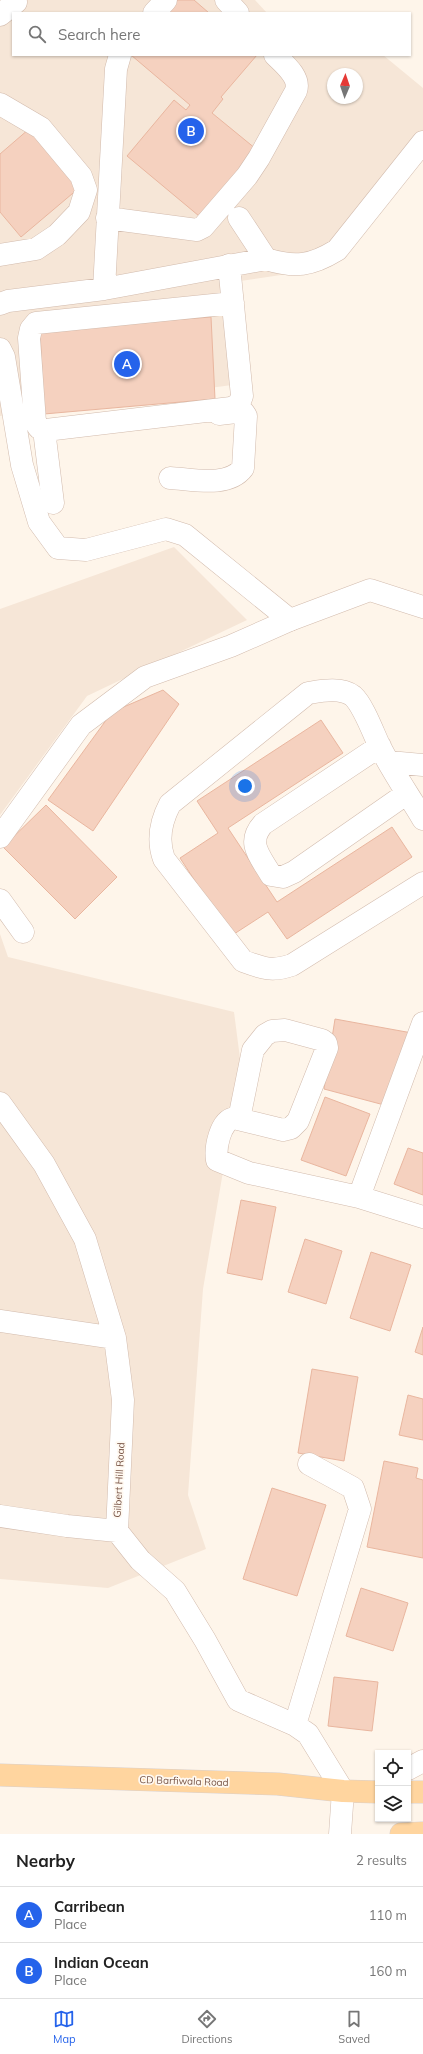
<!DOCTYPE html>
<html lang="en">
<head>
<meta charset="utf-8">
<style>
	:root { --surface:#fff; --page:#f6f6f6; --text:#222; --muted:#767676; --line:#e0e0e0; --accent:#2563eb }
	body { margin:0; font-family:Mulish,sans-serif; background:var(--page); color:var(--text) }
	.controls { position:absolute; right:12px; bottom:12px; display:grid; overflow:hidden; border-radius:0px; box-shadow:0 1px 3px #0004 }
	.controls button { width:36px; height:36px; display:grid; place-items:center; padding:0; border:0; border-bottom:1px solid var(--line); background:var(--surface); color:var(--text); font:20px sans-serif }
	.compass { position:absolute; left:327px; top:68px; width:36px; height:36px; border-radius:50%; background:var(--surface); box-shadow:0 1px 3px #0004; rotate:2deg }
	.you { position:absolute; left:245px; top:786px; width:14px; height:14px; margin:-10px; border:3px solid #fff; border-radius:50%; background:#1a73e8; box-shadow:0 0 0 6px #1a73e833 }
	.badge { display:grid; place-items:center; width:26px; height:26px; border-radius:50%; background:var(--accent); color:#fff; font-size:13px; font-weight:700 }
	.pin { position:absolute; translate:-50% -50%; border:2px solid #fff; box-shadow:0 1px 4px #0006 }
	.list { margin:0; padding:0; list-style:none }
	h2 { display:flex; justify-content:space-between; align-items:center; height:52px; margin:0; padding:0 16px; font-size:17px }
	h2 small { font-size:13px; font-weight:400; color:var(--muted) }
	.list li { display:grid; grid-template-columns:26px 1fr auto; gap:12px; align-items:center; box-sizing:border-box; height:56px; padding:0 16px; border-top:1px solid var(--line) }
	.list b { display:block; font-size:15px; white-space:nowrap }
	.list p { margin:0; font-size:13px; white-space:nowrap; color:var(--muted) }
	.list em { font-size:13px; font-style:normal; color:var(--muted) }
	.icon { flex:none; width:22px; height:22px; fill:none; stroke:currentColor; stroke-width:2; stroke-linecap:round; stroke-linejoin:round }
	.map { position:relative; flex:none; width:423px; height:1834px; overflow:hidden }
	.search { position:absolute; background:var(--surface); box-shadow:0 1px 3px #0004; left:12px; right:12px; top:12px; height:44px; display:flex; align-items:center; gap:10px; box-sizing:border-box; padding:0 14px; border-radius:0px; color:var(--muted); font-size:15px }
	.sheet { height:164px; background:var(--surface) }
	nav { display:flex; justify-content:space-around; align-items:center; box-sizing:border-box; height:56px; border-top:1px solid var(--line); background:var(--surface); font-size:11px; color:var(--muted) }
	nav a { display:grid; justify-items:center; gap:2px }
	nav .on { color:var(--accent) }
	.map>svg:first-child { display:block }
	.residential { fill:#f6e6d7; fill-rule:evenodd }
	.building { fill:#f5d1bf; stroke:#e9b69f }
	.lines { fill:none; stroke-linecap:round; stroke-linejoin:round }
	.minor-casing { stroke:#d2bbad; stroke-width:23 }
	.tertiary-casing { stroke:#d2bbad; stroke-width:23 }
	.secondary-casing { stroke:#d7bdad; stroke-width:23 }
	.primary-casing { stroke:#dad0cc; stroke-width:23 }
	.minor { stroke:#fff; stroke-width:22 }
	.tertiary { stroke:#fff; stroke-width:22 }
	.secondary { stroke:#fff; stroke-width:22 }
	.primary { stroke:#ffd59f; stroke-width:22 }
	.labels { text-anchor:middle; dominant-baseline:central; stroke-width:3.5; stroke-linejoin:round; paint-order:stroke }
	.street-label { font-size:10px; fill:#7b584a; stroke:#fff9f1 }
</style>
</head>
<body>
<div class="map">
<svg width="423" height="1834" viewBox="0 0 423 1834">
	<rect width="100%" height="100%" fill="#fef5ea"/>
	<!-- residential -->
	<path class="residential" d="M0 0H255L267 13H13V55H383L423 88V155L328 268 220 284 232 385 0 416ZM333 74H357V98H333Z
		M174 547 247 620 87 696 0 815V609Z
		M0 934 8 957 234 1012 241 1066 203 1289 188 1495 206 1549 108 1588 0 1579Z"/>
	<!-- building -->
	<path class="building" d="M177 0H194L209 13H166Z
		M131 55H257L221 97 223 99 212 113 256 149 199 216 127 156 174 100 186 110 190 105Z
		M29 129 79 188 21 237 0 212V154Z
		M211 317 215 399 44 414 40 330Z
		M163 690 179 704 93 831 48 800 112 712Z
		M321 720 343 753 228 828 277 902 392 827 412 857 287 939 268 912 231 936 180 858 218 833 197 801Z
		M46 805 117 877 75 919 3 847Z
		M335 1019 412 1033 388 1106 324 1089Z
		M325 1097 370 1114 346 1176 301 1160Z
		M408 1148 423 1153V1195L394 1184Z
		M241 1200 276 1207 262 1280 227 1273Z
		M305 1239 342 1251 326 1304 288 1292Z
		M371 1252 411 1265 390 1331 350 1318Z
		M423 1327V1355L415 1352Z
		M312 1369 358 1377 344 1461 298 1453Z
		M408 1395 423 1399V1440L399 1435Z
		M384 1461 418 1468 416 1478 423 1480V1558L367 1547Z
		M272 1488 326 1505 297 1596 243 1579Z
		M361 1588 408 1603 393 1651 346 1636Z
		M334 1677 378 1682 372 1731 328 1726Z"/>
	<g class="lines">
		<defs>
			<path id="minor" d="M226 0 238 13
				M154 13 166 0
				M0 15 16 2
				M0 104 41 128 81 176 86 190 79 212 57 235 36 249 0 255
				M107 218 197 230 203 227 247 176 259 158 296 91C301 77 284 64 275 55
				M239 218 266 259
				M229 265 242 396 239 404 231 408 46 430 39 428 35 422 29 338 31 329 36 323 233 303
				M104 289 116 69 120 55
				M0 304 8 301 104 289 266 259C295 268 311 266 337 250L423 142
				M45 438 53 503
				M170 478C192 479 228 488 243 468L246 416 244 413 236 412 219 414
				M380 746 263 824C246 843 260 856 271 875L283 877 294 872 406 794
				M389 762 423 765
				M423 819C408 794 392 771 379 745 373 732 363 705 353 696 341 687 321 691 308 693L170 804C161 821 157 840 164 859L243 961C262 968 272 972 292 965L423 883
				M0 837 81 725 145 677 231 646 290 620
				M0 900 23 932
				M0 1103 44 1164 85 1239 115 1338 123 1400 117 1531 140 1560 175 1591 205 1640 238 1700 295 1725 308 1734 343 1791
				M239 1119 253 1050 265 1035 272 1031 285 1030 322 1040 326 1043 327 1048 298 1121 291 1128 283 1130 234 1118C220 1121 215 1148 217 1160L249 1173 359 1197 423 1217
				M359 1197 423 1023
				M0 1321 115 1338
				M0 1516 67 1526 117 1531
				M295 1725 360 1509 353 1488 309 1464"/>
			<path id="tertiary" d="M0 349 4 357 22 465 39 522 58 548 86 550 166 529 185 535 290 620 370 590 423 607
				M340 1834 343 1791"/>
			<path id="secondary" d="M408 1769 423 1761"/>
			<path id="primary" d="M0 1775 278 1784 343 1791 378 1792
				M408 1792H423
				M401 1834 423 1833"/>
		</defs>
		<!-- minor casing -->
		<use href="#minor" class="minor-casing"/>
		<!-- tertiary casing -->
		<use href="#tertiary" class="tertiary-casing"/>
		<!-- secondary casing -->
		<use href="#secondary" class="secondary-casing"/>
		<!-- primary casing -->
		<use href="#primary" class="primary-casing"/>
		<!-- minor -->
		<use href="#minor" class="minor"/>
		<!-- tertiary -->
		<use href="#tertiary" class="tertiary"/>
		<!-- secondary -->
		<use href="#secondary" class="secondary"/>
		<!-- primary -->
		<use href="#primary" class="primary"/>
	</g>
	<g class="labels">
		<!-- street labels -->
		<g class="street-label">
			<text transform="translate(119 1480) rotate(-87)">Gilbert Hill Road</text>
			<text transform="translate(184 1781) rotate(2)">CD Barfiwala Road</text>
		</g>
	</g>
</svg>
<div class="controls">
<button><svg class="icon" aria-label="locate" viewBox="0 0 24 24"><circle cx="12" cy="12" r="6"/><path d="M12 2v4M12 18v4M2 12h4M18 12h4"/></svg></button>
<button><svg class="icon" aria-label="layers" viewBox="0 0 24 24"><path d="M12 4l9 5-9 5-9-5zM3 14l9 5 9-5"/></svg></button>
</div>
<svg class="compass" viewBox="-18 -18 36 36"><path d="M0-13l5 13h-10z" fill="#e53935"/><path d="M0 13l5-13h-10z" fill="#767676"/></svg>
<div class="you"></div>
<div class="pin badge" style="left:127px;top:364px">A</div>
<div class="pin badge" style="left:191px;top:131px">B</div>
<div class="search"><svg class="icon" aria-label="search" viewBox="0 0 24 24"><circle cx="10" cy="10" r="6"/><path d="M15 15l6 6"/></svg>Search here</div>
</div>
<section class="sheet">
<h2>Nearby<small>2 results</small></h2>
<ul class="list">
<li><span class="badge">A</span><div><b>Carribean</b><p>Place</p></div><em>110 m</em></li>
<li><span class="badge">B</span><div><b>Indian Ocean</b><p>Place</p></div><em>160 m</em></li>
</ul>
</section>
<nav>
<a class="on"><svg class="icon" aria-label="map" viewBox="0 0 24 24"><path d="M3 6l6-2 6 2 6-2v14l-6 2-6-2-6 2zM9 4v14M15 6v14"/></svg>Map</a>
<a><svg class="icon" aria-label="directions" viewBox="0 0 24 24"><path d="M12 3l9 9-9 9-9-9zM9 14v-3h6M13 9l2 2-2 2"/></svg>Directions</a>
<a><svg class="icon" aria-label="saved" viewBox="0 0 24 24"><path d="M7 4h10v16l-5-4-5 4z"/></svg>Saved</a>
</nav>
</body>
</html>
